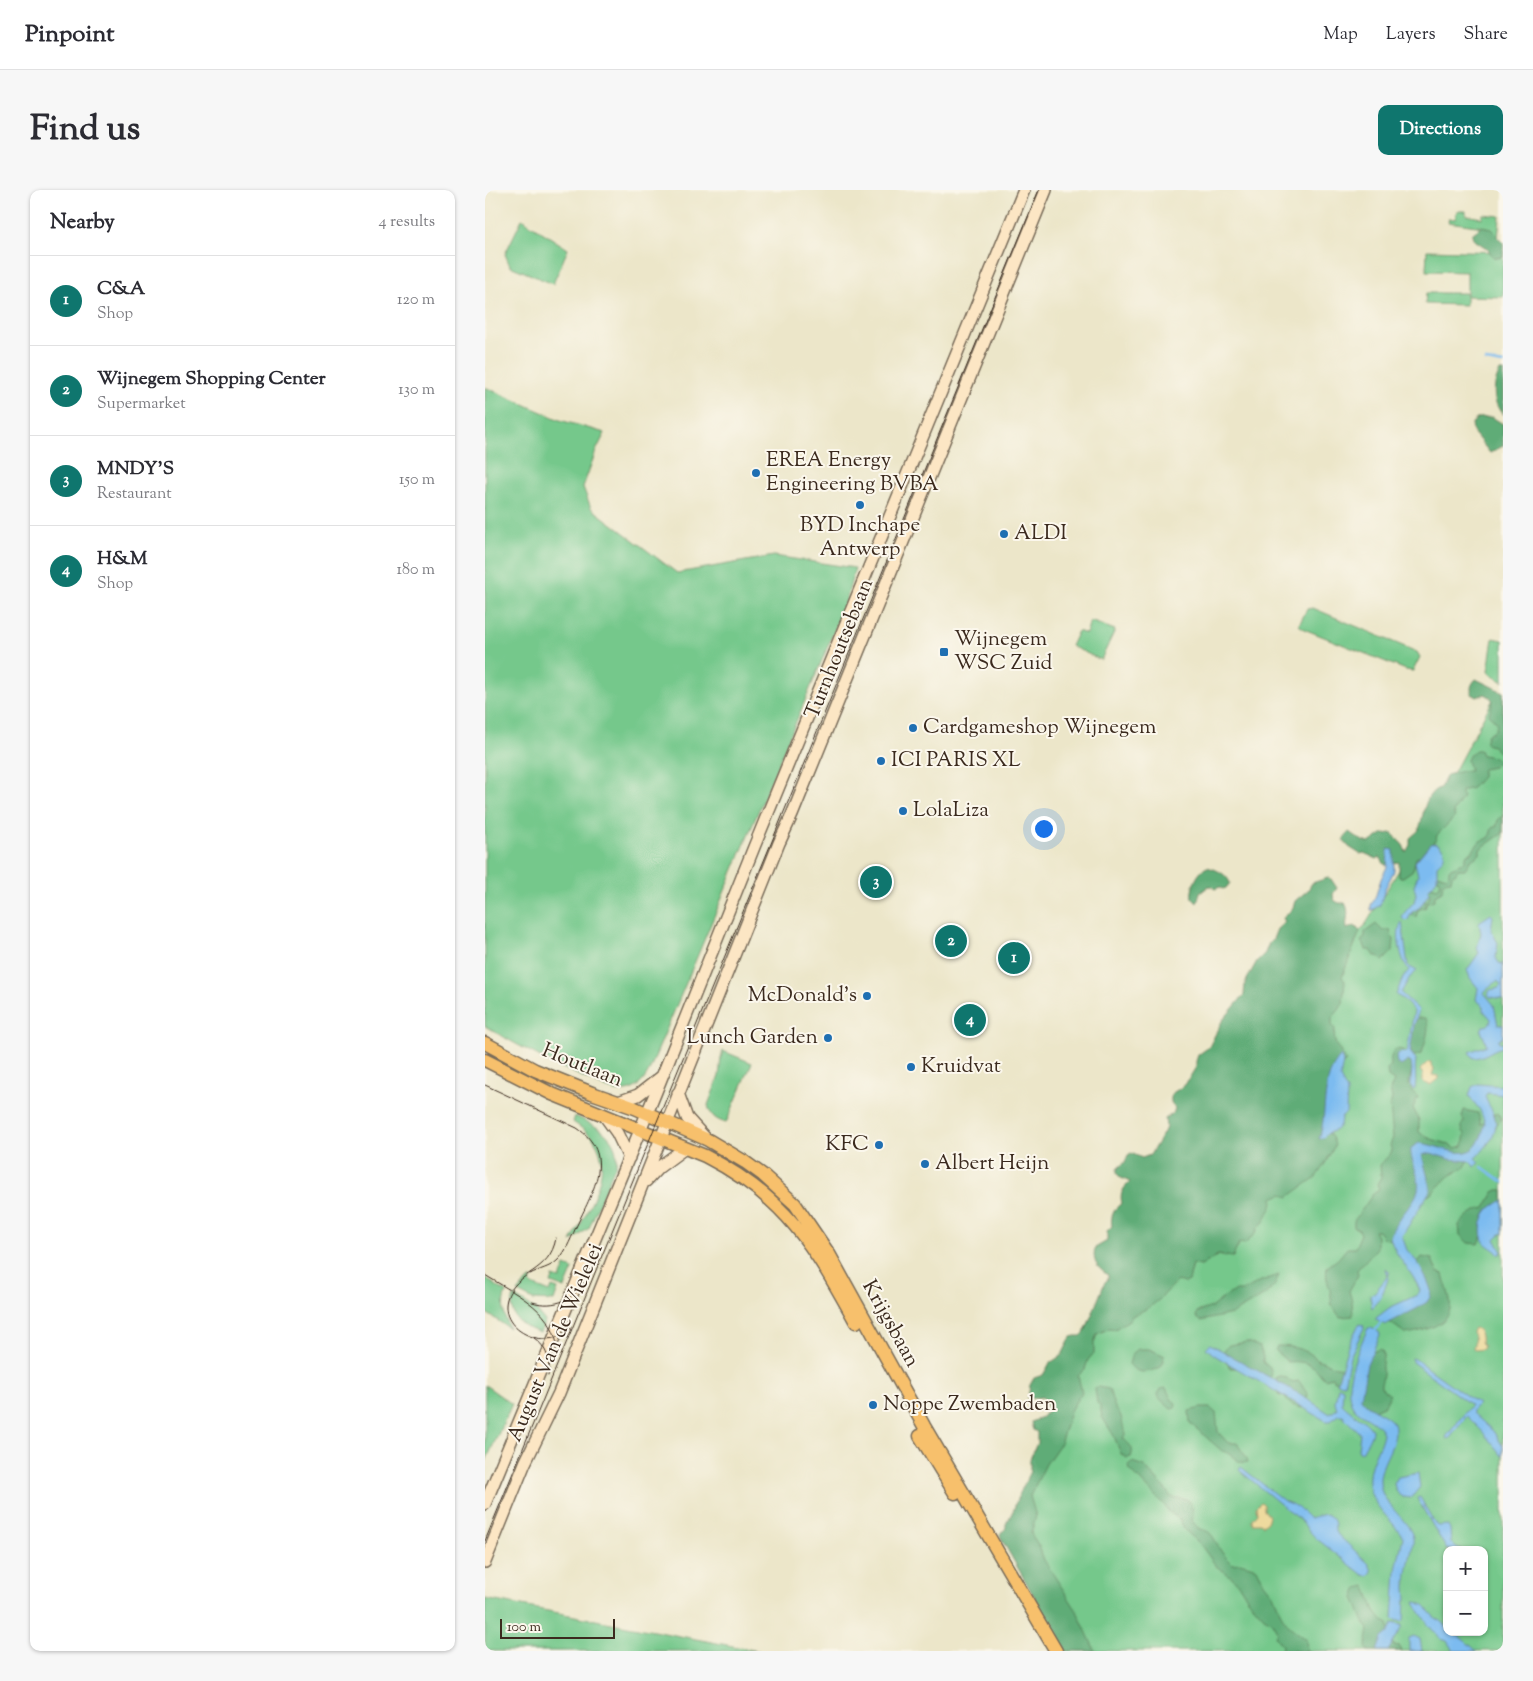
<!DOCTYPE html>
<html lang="en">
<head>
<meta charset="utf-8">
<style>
	:root { --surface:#fff; --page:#f7f7f7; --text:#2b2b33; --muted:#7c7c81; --line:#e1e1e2; --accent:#0f766e }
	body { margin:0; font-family:"Sorts Mill Goudy",serif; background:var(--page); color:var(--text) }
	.controls { position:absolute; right:15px; bottom:15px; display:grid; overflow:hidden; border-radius:10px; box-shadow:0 1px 4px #0004 }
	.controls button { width:45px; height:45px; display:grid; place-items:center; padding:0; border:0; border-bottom:1px solid var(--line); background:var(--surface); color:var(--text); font:25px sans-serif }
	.scale { position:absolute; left:15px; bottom:12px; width:115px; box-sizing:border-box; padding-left:5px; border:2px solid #3b2a1e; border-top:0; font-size:14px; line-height:18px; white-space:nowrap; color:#3b2a1e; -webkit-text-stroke:4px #fbf7ec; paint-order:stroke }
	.you { position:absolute; left:558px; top:638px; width:18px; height:18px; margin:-12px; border:4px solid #fff; border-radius:50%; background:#1a73e8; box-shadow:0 0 0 8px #1a73e833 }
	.badge { display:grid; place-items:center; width:32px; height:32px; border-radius:50%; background:var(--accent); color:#fff; font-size:16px; font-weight:700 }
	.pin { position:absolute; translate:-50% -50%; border:2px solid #fff; box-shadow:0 1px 5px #0006 }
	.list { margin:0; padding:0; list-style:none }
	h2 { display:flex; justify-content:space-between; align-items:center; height:65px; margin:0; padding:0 20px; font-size:21px }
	h2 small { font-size:16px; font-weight:400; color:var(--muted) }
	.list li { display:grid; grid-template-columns:32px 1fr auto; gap:15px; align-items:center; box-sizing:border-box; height:90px; padding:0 20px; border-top:1px solid var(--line) }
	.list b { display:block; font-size:19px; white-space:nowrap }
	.list p { margin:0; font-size:16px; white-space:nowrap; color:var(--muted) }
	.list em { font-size:16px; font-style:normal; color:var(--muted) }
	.map { position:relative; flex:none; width:1018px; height:1461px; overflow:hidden; border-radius:10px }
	header { display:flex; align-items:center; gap:30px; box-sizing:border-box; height:70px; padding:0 25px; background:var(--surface); border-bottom:1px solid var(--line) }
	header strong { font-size:24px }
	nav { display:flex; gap:28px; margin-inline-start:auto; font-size:18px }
	.intro { display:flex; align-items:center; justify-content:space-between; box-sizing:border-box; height:120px; padding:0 30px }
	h1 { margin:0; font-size:35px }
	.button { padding:12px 22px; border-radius:10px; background:var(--accent); color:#fff; font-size:18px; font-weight:700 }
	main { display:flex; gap:30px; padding:0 30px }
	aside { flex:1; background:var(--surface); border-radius:10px; box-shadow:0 1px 4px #0004 }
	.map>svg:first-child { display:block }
	.green { fill:#74c88b; stroke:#587954; fill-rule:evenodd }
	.forest { fill:#5fac77; stroke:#4d6b4a }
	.sand { fill:#eeda9e; stroke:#94825e }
	.water { fill:#7bbbf0; stroke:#5b7287 }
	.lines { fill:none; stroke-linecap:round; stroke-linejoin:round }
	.stream { stroke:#7bbbf0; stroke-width:2.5 }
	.secondary-casing { stroke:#796c5a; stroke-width:14 }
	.primary-casing { stroke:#796c5a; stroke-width:15 }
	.secondary { stroke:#fce6c4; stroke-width:11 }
	.primary { stroke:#f7c06c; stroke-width:12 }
	.tram { stroke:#3b2a1e; stroke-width:1 }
	.poi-dot { fill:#1f6fb2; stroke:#fbf7ec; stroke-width:2 }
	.labels { text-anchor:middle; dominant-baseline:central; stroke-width:4; stroke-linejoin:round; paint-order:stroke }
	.poi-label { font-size:21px; fill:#3b2a1e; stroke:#fbf7ec; text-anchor:start }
	.street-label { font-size:21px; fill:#3b2a1e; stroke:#fbf7ec }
</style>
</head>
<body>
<header>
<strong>Pinpoint</strong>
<nav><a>Map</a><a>Layers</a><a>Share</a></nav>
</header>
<div class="intro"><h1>Find us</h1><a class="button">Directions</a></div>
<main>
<aside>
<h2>Nearby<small>4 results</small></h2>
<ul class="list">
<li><span class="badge">1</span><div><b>C&amp;A</b><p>Shop</p></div><em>120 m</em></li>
<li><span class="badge">2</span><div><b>Wijnegem Shopping Center</b><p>Supermarket</p></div><em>130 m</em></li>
<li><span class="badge">3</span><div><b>MNDY'S</b><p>Restaurant</p></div><em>150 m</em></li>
<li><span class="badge">4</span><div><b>H&amp;M</b><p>Shop</p></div><em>180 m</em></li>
</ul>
</aside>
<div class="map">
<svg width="1018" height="1461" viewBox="0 0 1018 1461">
	<rect width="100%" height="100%" fill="#fbf7ec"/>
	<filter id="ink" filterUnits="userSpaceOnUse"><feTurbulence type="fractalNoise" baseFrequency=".02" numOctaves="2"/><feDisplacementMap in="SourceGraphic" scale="10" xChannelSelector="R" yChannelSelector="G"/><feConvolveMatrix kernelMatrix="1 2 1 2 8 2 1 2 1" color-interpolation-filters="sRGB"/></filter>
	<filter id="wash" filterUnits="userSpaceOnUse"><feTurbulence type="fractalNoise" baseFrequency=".0096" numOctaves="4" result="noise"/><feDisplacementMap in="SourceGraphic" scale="20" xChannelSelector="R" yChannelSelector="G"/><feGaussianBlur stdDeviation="1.12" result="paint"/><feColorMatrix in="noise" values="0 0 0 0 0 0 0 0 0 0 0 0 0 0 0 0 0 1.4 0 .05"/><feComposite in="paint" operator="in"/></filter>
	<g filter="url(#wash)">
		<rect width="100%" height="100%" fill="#ece6c9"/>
		<!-- green -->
		<path class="green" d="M972 21H981V25L997 28 998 24 1015 26 1013 48 1006 38 963 32 964 28 970 29Z
			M37 29 83 59 68 94 25 76 20 64Z
			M942 60 1018 62V107L982 106V82L941 81Z
			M941 103H981V115L940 114Z
			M0 197 75 230 120 243 111 261 98 297 106 318 192 383 289 366 370 378 359 418 164 881C157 895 148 903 131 901 123 900 113 894 106 891 69 874 34 857 0 836Z
			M828 418 932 462 935 467 928 481 921 480 819 439 814 435 822 419Z
			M605 431 630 440 616 470 586 456 593 441 601 444Z
			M1008 448 1018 450V492L1003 482Z
			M1013 500 1018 503V1461H580L516 1348 561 1256 592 1158 620 1098 683 1101 692 1091H704L708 1074 716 1076 733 1065 741 1067 752 1059 869 744 879 737 930 654ZM962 1360H999V1442H962Z
			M238 861 267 873 241 933C231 930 225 926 223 915L234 886 236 868Z
			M90 926C111 936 135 946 131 974L104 1038 86 1052C100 1024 131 980 109 950 104 943 95 937 88 932Z
			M80 1076 88 1079 80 1098 66 1093 68 1087 75 1089Z
			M0 1088 21 1102C16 1115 19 1125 24 1138L0 1122Z
			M47 1088 45 1094 65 1102 67 1097 73 1099 69 1111 48 1110 33 1102 40 1093Z
			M29 1106 51 1120 60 1131 55 1143C37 1136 22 1128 29 1106Z
			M0 1195 27 1214 0 1273Z
			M0 1409 274 1461H0Z"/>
		<!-- forest -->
		<path class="forest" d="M997 36 1006 38 1018 53V66L1014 68 1008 67 1003 59 988 49 987 44Z
			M1015 181H1018V225C1007 212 1007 196 1015 181Z
			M1007 227 1018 234V256L1005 263 988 242 987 233 993 228Z
			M991 489 1018 502V562L1012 561 1008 556 1003 555 1000 552 1003 544 1010 540 1012 533 1004 524 1008 511 1005 507 1000 504 992 507 987 504C985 498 986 494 991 489Z
			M991 560H995L997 565 1009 567 1014 571 1008 577 998 579 997 582V587L987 598 976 601V604L978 607 968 622 970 627 952 645 951 649 936 666 931 668 928 680 918 687H914V672L900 675 895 667 892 669 879 663 875 664 864 657 858 650 864 642C871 647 876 651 884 653L897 644 907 643 918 655 921 662 925 655V648C928 645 933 642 934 639 939 626 939 602 955 598L962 585 977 581H985L982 570 985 564Z
			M1018 625V643L995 659V664L985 671 980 679H973L970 684 967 685 966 691 958 692 957 701 950 705 949 710 941 713V717L933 720 931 727 926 725 928 720H930L937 712 943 710 945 705 942 702 944 697 947 696 952 698 955 696V692L952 687 953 684 961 687 964 684V679L979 672 982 664 986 663 995 651 1004 648 1007 638 1012 635 1013 630Z
			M722 677C731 679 742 684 745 693L741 698 738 699 735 697 730 699 727 696H724L715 703 712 713 707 708C705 698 713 681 722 677Z
			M843 688 846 689 852 698 848 704 849 710 854 713H860C866 723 860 730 862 739L870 736 875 741 857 787 860 791 858 813 854 820 847 828V835L850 839C847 857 855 857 861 871L855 877 842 941 847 947 850 955 841 972 831 987 803 1007 797 1004 788 1008C788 1021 782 1021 780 1031L773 1037 771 1043 760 1054 754 1053 748 1067 733 1065 716 1076 708 1074 704 1091 700 1093 692 1091 675 1109 665 1117 647 1126 644 1130 630 1139 625 1138 612 1144 609 1153V1163L603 1170 600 1179 593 1186 597 1202 586 1219 575 1254 561 1274 545 1306 551 1326 546 1344 554 1356 559 1370 592 1421 610 1461H580L516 1348 515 1344 521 1338V1334L529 1319 532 1309 545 1282V1269L552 1253V1242L548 1240 546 1232 557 1227 563 1220 560 1210 557 1207 543 1209 545 1195 549 1188 558 1185 565 1173 577 1165 586 1147 590 1146H596L600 1142 620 1092 623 1089V1085C612 1078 607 1071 610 1058L622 1051V1041L627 1036C625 1027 629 1018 637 1013 634 1003 639 998 645 992L636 988 632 984V979L640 972 643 965 646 963 657 968 665 965 679 942 681 937 680 929 688 923 690 919 686 912V904L700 895 711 877V871L713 865 724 857 737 831 759 805 760 793 772 771 780 763 784 753 788 749 792 739 800 732 798 728 808 718 810 711 823 700 827 693Z
			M891 734 897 740H905L906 746 909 749 908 761 898 771 893 766H890L886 760H881L879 754 876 752 880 746V742Z
			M934 828H940C947 837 939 853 937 864L929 866C920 858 927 842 929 831Z
			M911 859 919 860 921 871 928 873C928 880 922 893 925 898 926 901 930 904 933 907L928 918 934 930V942C946 952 958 950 970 958L978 956 980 944C976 939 976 936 979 931L977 927 979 920 993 923 996 935 1003 928 1012 923 1017 928 1004 947 984 970 980 977 964 986 945 1005 939 1007 907 1050 898 1048 893 1041H889L892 1046V1058L872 1080 873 1085 864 1101 867 1111 868 1126 855 1127 846 1114C848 1099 839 1092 842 1077L853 1069 862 1058H870L876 1044 874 1040 869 1037V1031L888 1004 894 1000 892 994 896 987 895 975 907 962 905 955 908 948 905 916 907 908 905 900 909 891 903 887 902 880 906 875C905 868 906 864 911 859Z
			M1013 1000H1018V1022L999 1040 994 1054 983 1053 975 1045 974 1035C981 1026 989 1020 1000 1018L1009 1002Z
			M937 1067 947 1069 952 1082 958 1084C960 1093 964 1102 965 1111 969 1135 938 1141 921 1144L903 1131 937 1112 931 1075Z
			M794 1085 790 1095 780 1105 747 1124 716 1131 711 1127 712 1122 727 1117 742 1105 751 1101H757L776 1091Z
			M762 1152 775 1157 778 1167V1172L785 1178 787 1185 782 1190 760 1178H745L736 1164 744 1155Z
			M792 1156C805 1156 824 1159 833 1170 840 1171 842 1173 848 1176 852 1178 854 1176 859 1179L855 1192 849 1191 847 1187 840 1189C836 1186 834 1182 831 1179 825 1172 811 1171 803 1172L790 1161Z
			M653 1159H664L678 1165 679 1171 676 1177C664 1182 653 1186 644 1174L647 1164Z
			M894 1159 898 1162C899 1168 896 1173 897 1179 897 1181 898 1182 898 1183 898 1197 890 1194 905 1205L900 1215 887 1221 873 1208 881 1166Z
			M796 1187 802 1188 806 1192 814 1191C818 1196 819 1200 823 1204L822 1211 823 1214 817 1218C807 1216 803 1214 799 1205L795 1206 793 1205V1199L789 1196 792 1188Z
			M613 1197 624 1199C627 1208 628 1218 635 1224 638 1230 637 1238 641 1243L638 1248C644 1255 650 1257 646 1267L642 1268 636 1264 629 1246 617 1227 615 1215 612 1213 610 1199Z
			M681 1198 687 1210 691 1213 690 1218 686 1219 674 1208 673 1204 676 1199Z
			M716 1218H725L731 1223 733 1242 743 1253H753C755 1261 762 1265 763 1272 751 1275 748 1263 737 1261L705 1233 704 1221Z
			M647 1272 659 1276 678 1296 686 1307 702 1309C708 1316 709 1322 707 1331L714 1339C728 1340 729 1350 736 1361 739 1366 744 1370 748 1374L755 1373 772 1378 779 1393 788 1404 797 1426 804 1436 821 1449 822 1461H796L797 1456 790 1446 792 1441 786 1431 779 1427 762 1408 756 1398 747 1387 731 1376 715 1354 699 1339 695 1330 683 1321 680 1316 645 1280 643 1275Z
			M880 1396C888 1409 887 1427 903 1433L906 1451 908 1456 915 1457 917 1461H883L881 1457 884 1439C876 1431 875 1419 869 1408L873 1398Z"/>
		<!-- sand -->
		<path class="sand" d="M943 872H946V876L949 879 947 885 953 886V889L945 895 938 892V884L935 880Z
			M989 1138C995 1139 997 1147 996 1152L999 1156 998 1159 990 1160 988 1158C990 1152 990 1147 987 1142Z
			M776 1312 779 1315V1320L784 1326 782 1332 778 1335 775 1333H768C765 1329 769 1327 772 1323L771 1317Z"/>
		<!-- water -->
		<path class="water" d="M951 653C962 659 962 667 952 675V689L943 700 944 703 935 717 927 722 923 730 920 731 917 728 920 722 929 712 931 704 929 696 933 685 930 672 945 654Z
			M903 659 909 660V681L900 699 895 715 886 721V715L891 705 896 689 902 677Z
			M1006 724 1008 726 1006 740 1013 753 1011 768 1014 773 1018 774V809L1005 807 1003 804 1005 800 1014 798 1016 794 1012 791 1000 801 999 803 1009 815 1013 835H1018V847L1014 849V851L1015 853 1018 852V857C1007 859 1000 868 988 868L984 862 1002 855 996 841 998 836C1004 836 1005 834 1006 829L999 821V816L991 810 993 798 985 788 982 780 994 763 992 758 996 743 994 732Z
			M917 732 923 776 932 781 925 787 916 803 934 820 929 836 925 862 931 869C929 879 932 889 930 899L928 900C923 891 929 883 926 873L923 871 916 876 912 873 911 866 914 863 922 862 929 821 918 809 911 805 918 787 924 780C916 771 909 743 917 732Z
			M856 866 858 872 855 888 862 901 861 923 856 928 855 935 851 940 843 943 838 948 834 949C843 923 835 887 856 866Z
			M993 894 1018 896V905L1002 903 1000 906C1002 914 1009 921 1010 929 1014 942 1000 960 990 968L994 972 990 977 984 971 964 969 946 963 937 965 945 996V1001L917 1046 922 1060 933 1073 943 1092 946 1100 945 1107 942 1112 933 1118 900 1135 891 1130V1128L904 1118 932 1105 935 1101C928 1081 910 1068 905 1047 909 1030 930 1014 933 1000 936 984 924 972 926 958L934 953C966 957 990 981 1000 933L995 920 984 906 987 897Z
			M1016 1011H1018V1043L1014 1045 1010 1049 1017 1062 1014 1065C1009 1058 1004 1058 999 1052 994 1044 996 1029 1002 1021 1006 1017 1011 1014 1016 1011Z
			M900 1078 904 1081C905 1089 894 1114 887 1118L885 1105 890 1102 902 1087Z
			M874 1134 878 1135 879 1138 865 1167 859 1194 852 1193 863 1156Z
			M883 1138H886L894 1142 895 1145 882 1174 876 1208C882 1220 901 1222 909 1234 915 1253 894 1272 895 1292 895 1313 920 1326 927 1344 929 1349 928 1354 927 1359 924 1372 921 1384 921 1398 921 1402 922 1405 922 1409H920L919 1430 917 1432 908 1429 911 1380 918 1347C902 1322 876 1311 886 1276 889 1265 896 1255 898 1243 894 1232 881 1228 872 1221 852 1204 874 1158 883 1138Z
			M725 1154 818 1206 845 1224 852 1219 850 1212 853 1197H856L858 1198 857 1214C866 1224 880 1229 887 1240 887 1245 881 1254 878 1261L874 1262 873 1259 875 1244C868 1235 863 1234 858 1225H853L845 1231H841L729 1165 721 1158Z
			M927 1168 930 1169 993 1214 988 1220V1223L1008 1241 1018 1256V1267L996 1240 982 1226 965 1248 962 1249 961 1247 986 1215 934 1177 927 1172Z
			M756 1277 799 1311 813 1317 824 1328 841 1324C850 1328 850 1332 850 1342L884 1374 887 1381 884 1386 878 1385C863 1373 847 1361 832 1349 822 1340 816 1328 805 1322L754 1280Z
			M933 1283 935 1297 926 1308 917 1307 911 1301 909 1294 913 1287Z
			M935 1307 950 1334 953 1336 963 1335 965 1339 966 1353 976 1360H962L934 1312 932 1308Z
			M931 1412C944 1416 940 1417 947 1425 953 1431 962 1431 962 1442H969L992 1461H970L967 1459 962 1451 956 1449 944 1436 929 1413Z
			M908 1433 917 1435V1438L903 1461H892L897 1448 903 1443Z
			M929 1446 935 1449 937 1461H924V1448Z"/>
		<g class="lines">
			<!-- stream -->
			<path class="stream" d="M1001 171 1018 174
				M997 977 1018 992
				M890 1141 897 1131"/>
		</g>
	</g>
	<g filter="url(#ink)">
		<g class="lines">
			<defs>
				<path id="secondary" d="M193 903 202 928 221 949
					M133 912 153 905 176 887
					M119 925 132 943 144 968
					M161 991 173 978 200 958
					M0 1314 170 904 269 657 539 0
					M0 1372 40 1273 74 1203 294 653 307 625C392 417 477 209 561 0"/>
				<path id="primary" d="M0 853 50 880 107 903 150 918 223 950 260 972 278 985 310 1014 344 1064 439 1236 571 1461
					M0 870 67 904 220 966C301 1007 329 1056 371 1132
					M435 1246 470 1303"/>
			</defs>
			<!-- secondary casing -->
			<use href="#secondary" class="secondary-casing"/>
			<!-- primary casing -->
			<use href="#primary" class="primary-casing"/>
			<!-- secondary -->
			<use href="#secondary" class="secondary"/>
			<!-- primary -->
			<use href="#primary" class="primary"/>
			<!-- tram -->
			<path class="tram" d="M0 895 92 938C131 964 108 1001 93 1033 87 1045 82 1061 73 1070 65 1078 54 1079 45 1084
				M71 1048C65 1084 30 1081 22 1109 13 1142 65 1163 86 1138
				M0 1085C28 1103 65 1117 72 1154
				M47 1112C70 1119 92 1109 103 1087
				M49 1148C62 1157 66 1171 63 1186
				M0 1351 554 0"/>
		</g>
	</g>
	<!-- markers -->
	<g class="poi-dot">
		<circle cx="271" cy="283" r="5"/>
		<circle cx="375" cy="315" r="5"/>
		<circle cx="519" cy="344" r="5"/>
		<rect x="454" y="457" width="10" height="10" rx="2.5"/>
		<circle cx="428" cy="538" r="5"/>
		<circle cx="396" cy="571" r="5"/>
		<circle cx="418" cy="621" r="5"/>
		<circle cx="382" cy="806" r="5"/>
		<circle cx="343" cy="848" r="5"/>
		<circle cx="426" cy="877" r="5"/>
		<circle cx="394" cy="955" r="5"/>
		<circle cx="440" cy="974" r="5"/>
		<circle cx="388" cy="1215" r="5"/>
	</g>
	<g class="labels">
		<!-- poi labels -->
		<g class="poi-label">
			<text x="281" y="271">EREA Energy<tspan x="281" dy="24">Engineering BVBA</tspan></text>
			<text x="375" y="336" text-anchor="middle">BYD Inchape<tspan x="375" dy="24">Antwerp</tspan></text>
			<text x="529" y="344">ALDI</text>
			<text x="469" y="450">Wijnegem<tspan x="469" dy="24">WSC Zuid</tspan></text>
			<text x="438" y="538">Cardgameshop Wijnegem</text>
			<text x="406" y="571">ICI PARIS XL</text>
			<text x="428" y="621">LolaLiza</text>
			<text x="372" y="806" text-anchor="end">McDonald's</text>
			<text x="333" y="848" text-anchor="end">Lunch Garden</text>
			<text x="436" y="877">Kruidvat</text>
			<text x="384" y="955" text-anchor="end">KFC</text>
			<text x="450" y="974">Albert Heijn</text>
			<text x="398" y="1215">Noppe Zwembaden</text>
		</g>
		<!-- street labels -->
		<g class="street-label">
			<text transform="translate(355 459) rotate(-68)">Turnhoutsebaan</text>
			<text transform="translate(97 876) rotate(22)">Houtlaan</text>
			<text transform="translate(405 1134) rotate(61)">Krijgsbaan</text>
			<text transform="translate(71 1153) rotate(-67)">August Van de Wielelei</text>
		</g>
	</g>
</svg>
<div class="controls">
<button>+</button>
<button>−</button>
</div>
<div class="scale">100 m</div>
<div class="you"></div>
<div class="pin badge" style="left:529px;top:768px">1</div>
<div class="pin badge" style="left:466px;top:751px">2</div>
<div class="pin badge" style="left:391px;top:692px">3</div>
<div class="pin badge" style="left:485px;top:830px">4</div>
</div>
</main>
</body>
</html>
